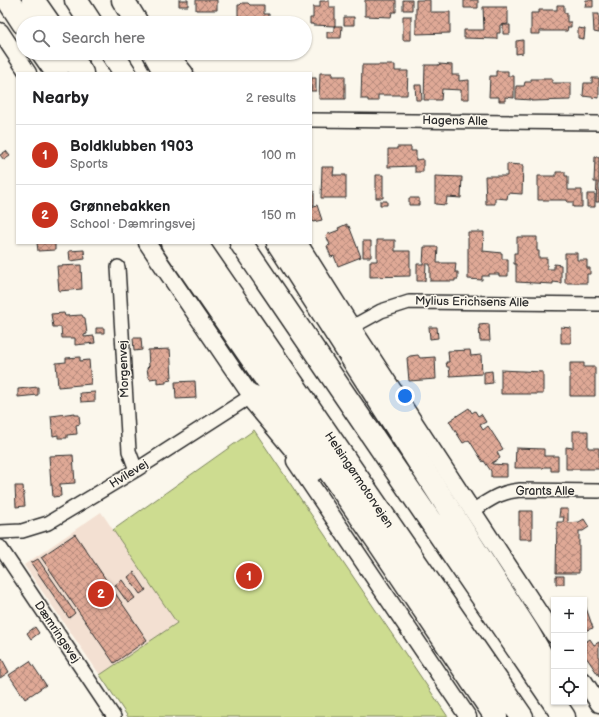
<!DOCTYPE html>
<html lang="en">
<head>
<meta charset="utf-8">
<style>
	:root { --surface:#fff; --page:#f6f6f6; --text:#202124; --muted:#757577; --line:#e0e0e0; --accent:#c8321e }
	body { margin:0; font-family:"Balsamiq Sans",sans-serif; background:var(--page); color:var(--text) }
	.controls { position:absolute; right:12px; bottom:12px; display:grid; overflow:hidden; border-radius:0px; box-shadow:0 1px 3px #0004 }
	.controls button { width:36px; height:36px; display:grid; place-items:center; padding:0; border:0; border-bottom:1px solid var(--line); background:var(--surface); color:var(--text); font:20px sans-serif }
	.you { position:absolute; left:405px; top:396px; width:14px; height:14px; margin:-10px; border:3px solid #fff; border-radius:50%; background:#1a73e8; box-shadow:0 0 0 6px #1a73e833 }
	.badge { display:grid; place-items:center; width:26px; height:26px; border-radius:50%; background:var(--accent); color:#fff; font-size:13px; font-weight:700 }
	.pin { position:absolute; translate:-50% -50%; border:2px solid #fff; box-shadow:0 1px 4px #0006 }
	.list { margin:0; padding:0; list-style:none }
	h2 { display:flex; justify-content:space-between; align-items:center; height:52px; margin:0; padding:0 16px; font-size:17px }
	h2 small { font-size:13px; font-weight:400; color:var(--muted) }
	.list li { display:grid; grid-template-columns:26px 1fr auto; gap:12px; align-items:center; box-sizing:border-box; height:60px; padding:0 16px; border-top:1px solid var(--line) }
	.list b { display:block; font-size:15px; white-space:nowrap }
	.list p { margin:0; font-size:13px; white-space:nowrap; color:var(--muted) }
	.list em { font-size:13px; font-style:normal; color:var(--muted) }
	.icon { flex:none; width:22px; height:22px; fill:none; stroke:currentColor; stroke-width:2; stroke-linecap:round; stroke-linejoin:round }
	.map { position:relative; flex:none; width:599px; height:717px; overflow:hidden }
	.search { position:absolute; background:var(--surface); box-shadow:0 1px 3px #0004; left:16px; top:16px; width:296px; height:44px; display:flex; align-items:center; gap:10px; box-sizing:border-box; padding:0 14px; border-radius:22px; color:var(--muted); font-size:15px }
	.panel { position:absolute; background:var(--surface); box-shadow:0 1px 3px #0004; left:16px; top:72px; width:296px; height:172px; border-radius:0px }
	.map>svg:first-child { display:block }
	.built { fill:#f3e0d2 }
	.green { fill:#cddc90; stroke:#7c845e }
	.building { fill:url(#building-cross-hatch); stroke:#2b2b2b }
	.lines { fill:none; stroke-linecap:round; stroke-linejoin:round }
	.minor-casing { stroke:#2b2b2b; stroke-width:16 }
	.tertiary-casing { stroke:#2b2b2b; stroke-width:19 }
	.motorway-casing { stroke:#2b2b2b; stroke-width:25 }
	.minor { stroke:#fbf7ec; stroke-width:13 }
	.tertiary { stroke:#fbf7ec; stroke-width:16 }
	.motorway { stroke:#fbf7ec; stroke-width:22 }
	.labels { text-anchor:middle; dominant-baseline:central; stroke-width:3; stroke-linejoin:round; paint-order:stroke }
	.street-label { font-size:12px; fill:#2b2b2b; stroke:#fbf7ec }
</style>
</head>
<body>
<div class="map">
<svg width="599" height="717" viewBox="0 0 599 717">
	<defs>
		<pattern id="building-cross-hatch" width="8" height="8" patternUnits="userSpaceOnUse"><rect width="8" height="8" fill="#dfa996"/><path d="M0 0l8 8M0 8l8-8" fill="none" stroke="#b58a7b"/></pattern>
	</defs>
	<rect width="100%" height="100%" fill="#fbf7ec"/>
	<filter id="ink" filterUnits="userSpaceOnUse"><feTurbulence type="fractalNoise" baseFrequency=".025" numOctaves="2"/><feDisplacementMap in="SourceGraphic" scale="8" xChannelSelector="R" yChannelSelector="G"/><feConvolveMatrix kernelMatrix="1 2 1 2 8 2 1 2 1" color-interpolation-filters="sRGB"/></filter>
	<g filter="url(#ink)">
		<!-- built -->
		<path class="built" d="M101 512 177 623 100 675 24 565Z"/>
		<!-- green -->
		<path class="green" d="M254 430 448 717H128L100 675 177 623 113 530Z"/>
		<!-- building -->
		<path class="building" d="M179 0H188V6H179Z
			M196 0H217V10H196Z
			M365 0H396V12H392L391 17 365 16Z
			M403 0H412V10H403Z
			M416 0H430V12H450V33L416 34Z
			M464 0H478V8H464Z
			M586 0H593V7H585Z
			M320 1H329V7H335V26L313 25V24H310V18H313V7H320Z
			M242 3H248L250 5H264V14H269V23H238V5H240Z
			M557 5H564V13H567V22H571V27H568L567 31H540V34H531V13H539V10H557Z
			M483 7H507V10H508V24L500 25V33H497V39L464 38V30H484Z
			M593 14H599V33L594 32Z
			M403 16H411V40H403Z
			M344 17H354V25H344Z
			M503 25H510V34H503Z
			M334 26H342L341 38H327V32H334Z
			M578 28 585 29 584 39 578 38Z
			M523 40V53L516 54V41Z
			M439 64 452 65V75H459V81L469 80V99H461V90L442 89 441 100H424L425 65H439Z
			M362 65H395V71H408L407 95H378V101H368V99H361Z
			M496 71H508V76H514V98L505 97V101H499V97H489L490 76H496Z
			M320 73H332V76H345V99H319Z
			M311 78H316V91H311Z
			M592 78H599V98L583 96 584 83H592Z
			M531 79H552V83H571V100L531 101V100L516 99V86H524L525 82H531Z
			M415 85H421L422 100H416Z
			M397 147H411V151H416V160L423 159V172H415V166L388 167V149H397Z
			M6 151 10 156 4 160 0 155Z
			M595 157H599V202H596L597 182H594Z
			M507 164 523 165 522 194 508 193 507 199 495 198V204H486L485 176H507Z
			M322 167H334L333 175H346V198H321Z
			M556 172H565V176H568V190H582V207H573V202H567V200H538V176H556Z
			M376 175H383V198H376Z
			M435 176 462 177 461 198 447 197 446 205 435 204Z
			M311 191H314V205H311Z
			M587 194H595V207H587Z
			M409 198H419V205H409Z
			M380 201H387V205H380Z
			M317 205 322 220 313 222 311 215V207Z
			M347 224V227L349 226 361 257 338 266 334 256 331 257 327 246 330 245 326 235 339 230 338 228Z
			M468 232H484L483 251 502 253V259H508V276H499V274H489V276H482V280L468 279Z
			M517 237H537V251H539V258H547V269H554V264L561 265V283L553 282V284L516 282V264H514V253H517Z
			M377 240H395V251H410V276L370 277V261H377Z
			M363 241H371V257H363Z
			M37 243H55V250L38 251Z
			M424 247H438L437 263H456L455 272H458V279H455V281H430V264H426L425 281H417V264H423Z
			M84 250 85 259 70 261 69 251Z
			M565 253H577V260H587V268H590V274H587V283H565Z
			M81 265 82 289 59 291 57 266Z
			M64 313 65 316 82 315 83 317 85 318 87 334 84 335V337L94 336 95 343 75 345V338H62L61 327H53L51 314Z
			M489 324 490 341H480L479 325Z
			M429 327H437L438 338 430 339Z
			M561 327 571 328V343H561Z
			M96 328H104V333H96Z
			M133 338H141L142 350 134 351Z
			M170 349 172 377H170L171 380 166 381V383L157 384V378L150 379 148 375 147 368 149 366 148 350Z
			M470 350 471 356 481 355 482 374 450 376 449 367H447L446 362H449L448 351Z
			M418 355 420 358 435 357 436 379 409 381 407 358 410 356Z
			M80 357V361L89 360 91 384 58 387 56 363 66 362V358Z
			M570 363H584V367H595V396H570Z
			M501 370 543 372V394H501Z
			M492 371 493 383 484 384V372Z
			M195 381 196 398 176 399 175 382Z
			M38 387V395L18 397V389Z
			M95 392V401L81 402 80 393Z
			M469 408 472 413 475 411 478 416 481 414 486 422 480 425 483 430 488 426 503 449 497 452 500 458 492 463V464L507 465V477H491V471L484 461 483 462 469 440 463 443 449 421Z
			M75 413V415H79L80 424 76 425 77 434 67 435V438H58V435L53 436 51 416Z
			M573 431H588V448H599V469H566V447L573 448Z
			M516 448 544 449V456H558V471H551V467H544L543 468H515Z
			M73 455 75 483 60 484 61 496 53 497 52 485H51L49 456Z
			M15 486H23L25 506 16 507Z
			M560 509H568V523L579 522 584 519 589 527 583 531H579V573H556L557 522H563L564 517H559Z
			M519 511H532V539H519Z
			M75 534 147 640 114 663 41 557Z
			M38 559 75 613 69 618 31 563Z
			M134 572 146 590 140 594 128 577Z
			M556 576H564V584H556Z
			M122 580 135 598 128 603 115 585Z
			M584 602 593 628 584 631Z
			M35 627 39 633 31 639 27 633Z
			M590 639 594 645 599 642V676L584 654V652L587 650 584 643Z
			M2 659 9 672 0 678V661Z
			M30 661 46 685 25 699 9 675Z"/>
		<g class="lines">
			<defs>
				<path id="minor" d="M311 120 599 123
					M118 267 129 451 136 470
					M352 327 381 311 409 302 599 304
					M472 511C490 500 499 492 520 490L599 491
					M0 532 22 531 48 523 136 470 251 396
					M0 547 114 717"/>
				<path id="tertiary" d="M0 31 28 73
					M169 53 185 73
					M147 243 258 406
					M299 243 352 327 554 635
					M295 461 468 717
					M584 681 599 704"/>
				<path id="motorway" d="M8 0 23 23
					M33 0 49 23
					M76 0 91 23
					M123 0 137 23
					M43 53 57 73
					M69 53 82 73
					M112 53 125 73
					M154 53 165 73
					M172 243 381 546 496 717
					M196 243 522 717
					M241 243 564 717
					M278 243 528 632 554 677
					M252 397 313 470"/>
			</defs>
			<!-- minor casing -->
			<use href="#minor" class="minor-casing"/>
			<!-- tertiary casing -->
			<use href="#tertiary" class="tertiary-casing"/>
			<!-- motorway casing -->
			<use href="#motorway" class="motorway-casing"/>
			<!-- minor -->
			<use href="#minor" class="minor"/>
			<!-- tertiary -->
			<use href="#tertiary" class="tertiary"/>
			<!-- motorway -->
			<use href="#motorway" class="motorway"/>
		</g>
	</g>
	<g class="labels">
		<!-- street labels -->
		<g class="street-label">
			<text transform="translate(455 121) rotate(1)">Hagens Alle</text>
			<text transform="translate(472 302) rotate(1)">Mylius Erichsens Alle</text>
			<text transform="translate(124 369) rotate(-92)">Morgenvej</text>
			<text transform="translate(129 474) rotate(-32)">Hvilevej</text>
			<text transform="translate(359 480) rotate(56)">Helsingørmotorvejen</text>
			<text x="545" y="491">Grants Alle</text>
			<text transform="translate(57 632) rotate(56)">Dæmringsvej</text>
		</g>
	</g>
</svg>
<div class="controls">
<button>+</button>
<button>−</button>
<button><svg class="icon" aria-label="locate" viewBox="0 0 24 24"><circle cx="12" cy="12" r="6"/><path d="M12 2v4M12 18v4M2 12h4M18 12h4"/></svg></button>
</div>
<div class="you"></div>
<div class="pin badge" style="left:249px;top:576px">1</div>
<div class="pin badge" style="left:101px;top:594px">2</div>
<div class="search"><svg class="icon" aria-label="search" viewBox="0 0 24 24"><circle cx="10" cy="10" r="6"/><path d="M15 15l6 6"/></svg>Search here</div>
<section class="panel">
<h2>Nearby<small>2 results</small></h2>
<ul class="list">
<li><span class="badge">1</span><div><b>Boldklubben 1903</b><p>Sports</p></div><em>100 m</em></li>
<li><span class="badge">2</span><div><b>Grønnebakken</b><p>School · Dæmringsvej</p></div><em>150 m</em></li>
</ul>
</section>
</div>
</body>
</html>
